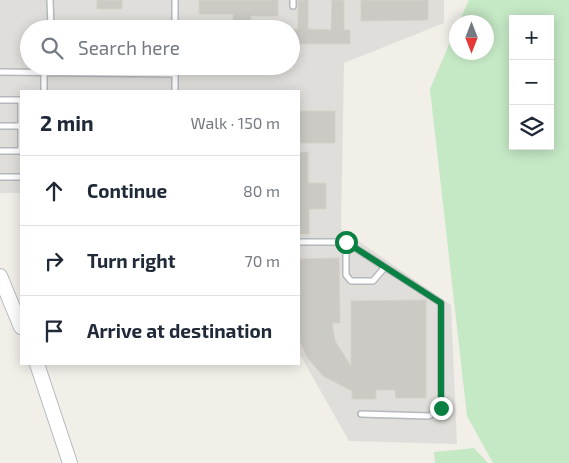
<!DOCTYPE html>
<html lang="en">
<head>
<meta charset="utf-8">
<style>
	:root { --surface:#fff; --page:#f2f2f3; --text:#1f2937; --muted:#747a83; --line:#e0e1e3 }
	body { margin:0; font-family:"Exo 2",sans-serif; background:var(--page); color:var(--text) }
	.controls { position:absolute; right:15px; top:15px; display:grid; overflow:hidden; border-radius:0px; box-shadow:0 2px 12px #0003 }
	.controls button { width:45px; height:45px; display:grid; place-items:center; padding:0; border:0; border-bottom:1px solid var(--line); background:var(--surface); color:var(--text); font:25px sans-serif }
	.compass { position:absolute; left:449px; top:15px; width:45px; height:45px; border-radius:50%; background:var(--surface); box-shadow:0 2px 12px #0003; rotate:180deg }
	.stop { position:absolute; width:15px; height:15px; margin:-11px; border:4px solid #0b8043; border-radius:50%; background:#fff }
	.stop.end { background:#0b8043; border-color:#fff; box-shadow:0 1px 5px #0008 }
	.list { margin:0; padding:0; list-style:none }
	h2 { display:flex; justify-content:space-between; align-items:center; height:65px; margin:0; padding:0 20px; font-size:21px }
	h2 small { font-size:16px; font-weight:400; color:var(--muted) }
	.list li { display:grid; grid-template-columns:32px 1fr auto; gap:15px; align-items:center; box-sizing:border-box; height:70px; padding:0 20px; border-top:1px solid var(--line) }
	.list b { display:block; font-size:19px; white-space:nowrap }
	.list em { font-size:16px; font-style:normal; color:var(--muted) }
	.icon { flex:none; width:28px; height:28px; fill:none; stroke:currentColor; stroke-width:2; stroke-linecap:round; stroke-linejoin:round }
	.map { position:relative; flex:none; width:569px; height:463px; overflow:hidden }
	.search { position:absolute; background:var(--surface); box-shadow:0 2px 12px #0003; left:20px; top:20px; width:280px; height:55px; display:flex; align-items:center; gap:12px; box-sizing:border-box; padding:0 18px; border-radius:28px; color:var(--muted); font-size:19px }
	.panel { position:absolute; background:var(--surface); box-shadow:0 2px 12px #0003; left:20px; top:90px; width:280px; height:275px; border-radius:0px }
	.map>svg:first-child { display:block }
	.industrial { fill:#e0deda; fill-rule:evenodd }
	.green { fill:#c5e8c5; fill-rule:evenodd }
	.building { fill:#cccac5; stroke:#d6d1c6 }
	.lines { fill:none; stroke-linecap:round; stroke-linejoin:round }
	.lane-casing { stroke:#b5b8bc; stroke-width:8 }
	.secondary-casing { stroke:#b6babf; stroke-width:16 }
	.lane { stroke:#fff; stroke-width:5 }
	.secondary { stroke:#fff; stroke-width:14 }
	.route { stroke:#0b8043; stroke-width:6 }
</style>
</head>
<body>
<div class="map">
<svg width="569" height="463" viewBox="0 0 569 463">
	<rect width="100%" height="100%" fill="#f1efe8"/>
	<!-- industrial -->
	<path class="industrial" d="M0 0H444V23L344 63 341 229 451 305 457 444 349 441 299 353V91H21V193H0ZM29 29H291V66H29Z"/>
	<!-- green -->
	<path class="green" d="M469 0H569V463H493L467 416 430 89 456 28V52H486V22H459ZM513 19H550V146H513Z
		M474 448 488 463H435L434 452Z"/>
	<!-- building -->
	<path class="building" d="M97 0H122V9H97Z
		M199 0H278V16H251V29H233V14H199Z
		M298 0H308V29L331 30 332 0H344V30H350V44H295L294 29H298Z
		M361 0H428V20L361 21Z
		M299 111H335V143H299Z
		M299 152H308V183H326V209H309V234H299Z
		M339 258 340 323H332L335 341 351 366V301L426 300V398H396L395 390H376V399H352V391L323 376 307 357 299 339V259Z"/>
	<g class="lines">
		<defs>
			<path id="lane" d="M50 0 51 29
				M175 0V29
				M293 0V6
				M175 66V91
				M44 71V91
				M0 72 175 74
				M0 100H21
				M21 100V151
				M0 126H21
				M0 151H21
				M0 177H21
				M299 242H346L441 303V408L429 416 361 414
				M346 242V275L351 281H373L385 267"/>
			<path id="secondary" d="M0 276 21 327
				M37 364 70 463"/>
		</defs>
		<!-- lane casing -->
		<use href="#lane" class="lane-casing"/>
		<!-- secondary casing -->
		<use href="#secondary" class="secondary-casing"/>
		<!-- lane -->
		<use href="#lane" class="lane"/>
		<!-- secondary -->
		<use href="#secondary" class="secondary"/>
	</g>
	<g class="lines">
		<!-- route -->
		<path class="route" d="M346 242 441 303V408"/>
	</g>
</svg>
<div class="controls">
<button>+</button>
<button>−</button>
<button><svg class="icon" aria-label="layers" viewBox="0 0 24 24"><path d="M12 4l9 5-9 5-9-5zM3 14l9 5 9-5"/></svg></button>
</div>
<svg class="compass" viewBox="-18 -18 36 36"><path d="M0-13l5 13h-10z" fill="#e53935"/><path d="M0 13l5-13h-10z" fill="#747a83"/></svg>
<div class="stop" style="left:346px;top:242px"></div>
<div class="stop end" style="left:441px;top:408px"></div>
<div class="search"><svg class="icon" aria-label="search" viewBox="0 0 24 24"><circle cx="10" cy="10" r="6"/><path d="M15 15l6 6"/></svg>Search here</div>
<section class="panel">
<h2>2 min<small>Walk · 150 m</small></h2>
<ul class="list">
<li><svg class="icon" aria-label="ahead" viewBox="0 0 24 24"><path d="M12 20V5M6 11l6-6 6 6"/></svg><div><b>Continue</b></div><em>80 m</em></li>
<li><svg class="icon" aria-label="right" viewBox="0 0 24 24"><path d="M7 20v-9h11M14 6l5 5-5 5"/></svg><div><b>Turn right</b></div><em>70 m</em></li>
<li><svg class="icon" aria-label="arrive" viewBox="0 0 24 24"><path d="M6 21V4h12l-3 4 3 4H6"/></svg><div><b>Arrive at destination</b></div></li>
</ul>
</section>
</div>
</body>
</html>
